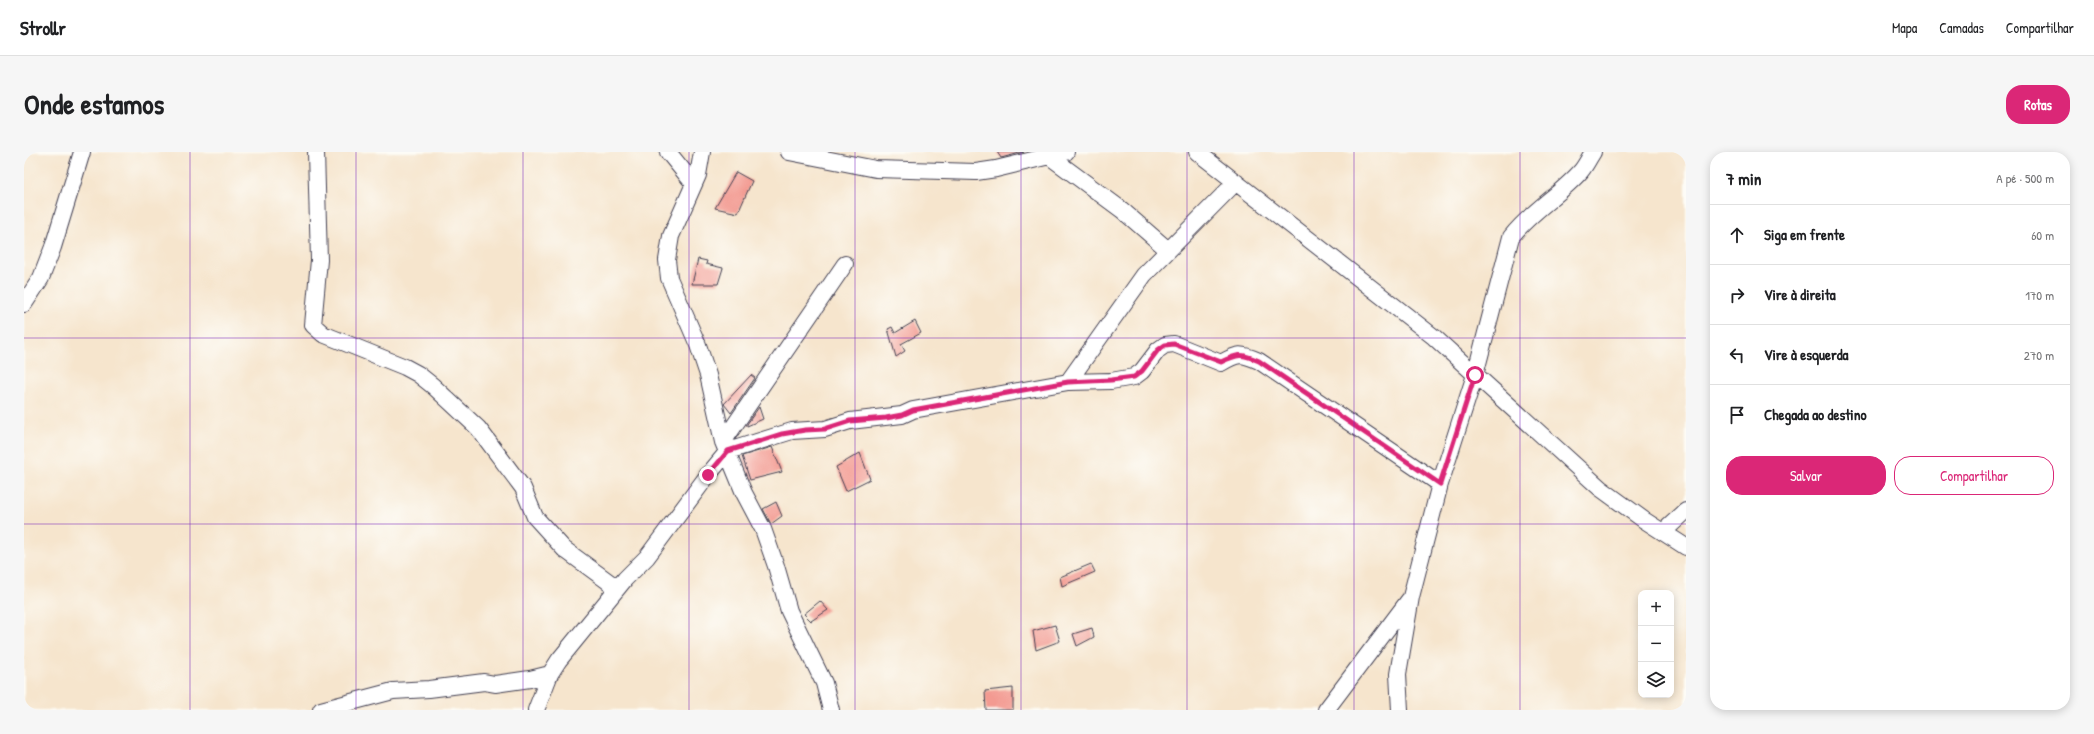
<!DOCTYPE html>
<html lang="pt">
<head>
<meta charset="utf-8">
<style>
	:root { --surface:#fff; --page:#f6f6f6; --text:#202124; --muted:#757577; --line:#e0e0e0; --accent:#db2777 }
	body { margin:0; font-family:"Patrick Hand",sans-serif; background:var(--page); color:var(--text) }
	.controls { position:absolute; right:12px; bottom:12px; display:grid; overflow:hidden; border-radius:8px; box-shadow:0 2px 10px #0003 }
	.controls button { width:36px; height:36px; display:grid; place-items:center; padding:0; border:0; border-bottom:1px solid var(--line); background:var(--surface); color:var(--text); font:20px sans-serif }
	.stop { position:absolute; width:12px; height:12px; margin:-9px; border:3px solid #db2777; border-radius:50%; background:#fff }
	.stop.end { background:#db2777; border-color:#fff; box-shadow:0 1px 4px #0008 }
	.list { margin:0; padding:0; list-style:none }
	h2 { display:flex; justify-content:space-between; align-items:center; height:52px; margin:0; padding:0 16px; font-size:17px }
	h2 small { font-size:13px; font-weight:400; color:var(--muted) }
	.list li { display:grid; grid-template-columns:26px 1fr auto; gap:12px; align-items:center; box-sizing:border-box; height:60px; padding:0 16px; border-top:1px solid var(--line) }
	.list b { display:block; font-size:15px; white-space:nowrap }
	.list em { font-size:13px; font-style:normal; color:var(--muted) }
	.actions { display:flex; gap:8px; padding:12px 16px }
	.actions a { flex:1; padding:9px 0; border:1px solid var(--accent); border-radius:16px; text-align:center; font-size:14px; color:var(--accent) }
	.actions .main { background:var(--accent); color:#fff }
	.icon { flex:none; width:22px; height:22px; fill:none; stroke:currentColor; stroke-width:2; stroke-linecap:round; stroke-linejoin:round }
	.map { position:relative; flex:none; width:1662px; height:558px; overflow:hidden; border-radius:16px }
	header { display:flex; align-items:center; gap:24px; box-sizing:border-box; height:56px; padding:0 20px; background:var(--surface); border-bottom:1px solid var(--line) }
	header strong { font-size:19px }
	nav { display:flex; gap:22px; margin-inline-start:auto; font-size:14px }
	.intro { display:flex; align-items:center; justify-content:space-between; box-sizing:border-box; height:96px; padding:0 24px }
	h1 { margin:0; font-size:28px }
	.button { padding:10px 18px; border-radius:16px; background:var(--accent); color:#fff; font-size:14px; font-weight:700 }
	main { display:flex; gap:24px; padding:0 24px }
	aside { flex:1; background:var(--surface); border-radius:16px; box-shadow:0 2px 10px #0003 }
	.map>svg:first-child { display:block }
	.building { fill:#f39a91 }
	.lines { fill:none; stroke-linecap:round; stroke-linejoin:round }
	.minor-casing { stroke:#423f51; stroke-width:18 }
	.minor { stroke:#fff; stroke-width:16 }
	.route { stroke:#db2777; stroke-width:5 }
	.grid { fill:none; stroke:#7b2cbf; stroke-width:1; stroke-opacity:0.55 }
</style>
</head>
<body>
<header>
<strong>Strollr</strong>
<nav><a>Mapa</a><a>Camadas</a><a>Compartilhar</a></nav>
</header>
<div class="intro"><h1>Onde estamos</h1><a class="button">Rotas</a></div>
<main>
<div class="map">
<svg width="1662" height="558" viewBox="0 0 1662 558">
	<rect width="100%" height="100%" fill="#fdfcf7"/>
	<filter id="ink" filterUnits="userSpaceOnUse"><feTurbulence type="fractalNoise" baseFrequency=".025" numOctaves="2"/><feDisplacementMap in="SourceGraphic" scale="8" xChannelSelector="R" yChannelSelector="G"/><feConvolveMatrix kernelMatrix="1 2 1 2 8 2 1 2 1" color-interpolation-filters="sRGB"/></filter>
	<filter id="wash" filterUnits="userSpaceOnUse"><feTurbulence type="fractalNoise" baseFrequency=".012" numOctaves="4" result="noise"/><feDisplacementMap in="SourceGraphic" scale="16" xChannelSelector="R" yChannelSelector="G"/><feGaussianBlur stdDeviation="0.9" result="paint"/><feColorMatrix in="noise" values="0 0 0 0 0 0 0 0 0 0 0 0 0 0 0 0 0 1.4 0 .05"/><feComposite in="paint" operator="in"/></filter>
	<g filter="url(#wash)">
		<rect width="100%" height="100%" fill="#f6e5cd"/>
		<g id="blocks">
			<!-- building -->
			<path class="building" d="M973 0H1000L977 6Z
				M712 20 728 29 714 61 691 56Z
				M674 107 683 109 682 112 699 116 694 132H668Z
				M891 169 897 181 877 192 881 199 872 205 864 177 868 175 871 181Z
				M727 223 731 226 707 261 700 252Z
				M735 255 739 267 723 274V272Z
				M748 295 758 320 726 328 718 304Z
				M836 301 846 327 822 339 812 315Z
				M752 350 758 364 747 372 739 357Z
				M1067 412 1071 420 1038 434 1036 425Z
				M796 449 804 458 787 469 780 462Z
				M1031 473 1036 489 1012 498 1009 479Z
				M1068 476 1070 485 1053 494 1049 482Z
				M989 536V558H962L961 539Z"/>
		</g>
	</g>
	<g filter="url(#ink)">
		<use href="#blocks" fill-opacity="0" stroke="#423f51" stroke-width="1"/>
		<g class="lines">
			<defs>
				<path id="minor" d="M292 0 295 108 289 173 299 182 381 215 394 222 409 234 454 276 499 336 511 365 540 397 593 436
					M644 0 670 32
					M678 0 674 23 647 84 643 108 645 126 674 193 684 223 699 290 720 341 739 377 752 414 765 459 800 531 807 558
					M765 0 852 17 952 20 972 17 1042 0
					M1173 0 1410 185 1576 336 1620 368 1662 395
					M1025 4 1098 58 1144 98
					M0 152 17 126 29 95 58 0
					M1044 230 1120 123 1212 30
					M699 290 821 112
					M1639 380 1662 359
					M297 558 369 539 405 537 460 530 471 532 506 527 526 522
					M512 558 526 522 535 508 601 427 623 405 684 323 704 299 768 279 801 277 826 269 878 263 889 258 1044 230 1087 229 1110 225 1118 219 1134 198 1141 193 1150 192 1197 211C1214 201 1217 201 1235 209L1416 332
					M1302 558 1385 448
					M1376 558 1374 522 1387 445 1416 332 1451 223 1487 85C1507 59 1536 43 1557 19 1562 13 1565 6 1569 0"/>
			</defs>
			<!-- minor casing -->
			<use href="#minor" class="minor-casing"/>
			<!-- minor -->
			<use href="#minor" class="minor"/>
		</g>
	</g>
	<g class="lines" filter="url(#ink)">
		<!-- route -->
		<path class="route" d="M684 323 704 299 758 282 781 278 801 277 826 269 862 266 878 263 889 258 1044 230 1087 228 1110 225 1118 219 1134 198 1141 193 1150 192 1197 210C1214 202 1217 201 1235 209L1416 332 1451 223"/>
	</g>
	<!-- grid -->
	<path class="grid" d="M166 0V558M332 0V558M499 0V558M665 0V558M831 0V558M997 0V558M1163 0V558M1330 0V558M1496 0V558M0 186H1662M0 372H1662"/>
</svg>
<div class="controls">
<button>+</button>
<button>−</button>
<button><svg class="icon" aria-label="layers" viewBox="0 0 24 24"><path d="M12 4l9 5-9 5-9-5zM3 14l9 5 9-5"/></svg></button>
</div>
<div class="stop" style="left:1451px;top:223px"></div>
<div class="stop end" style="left:684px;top:323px"></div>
</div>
<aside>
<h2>7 min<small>A pé · 500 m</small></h2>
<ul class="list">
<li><svg class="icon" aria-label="ahead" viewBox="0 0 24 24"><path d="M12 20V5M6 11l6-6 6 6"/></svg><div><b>Siga em frente</b></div><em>60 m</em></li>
<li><svg class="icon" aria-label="right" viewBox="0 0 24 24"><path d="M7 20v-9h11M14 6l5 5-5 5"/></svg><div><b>Vire à direita</b></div><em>170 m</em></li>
<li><svg class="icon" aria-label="left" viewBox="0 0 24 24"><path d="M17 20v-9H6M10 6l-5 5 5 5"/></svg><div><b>Vire à esquerda</b></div><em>270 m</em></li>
<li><svg class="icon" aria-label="arrive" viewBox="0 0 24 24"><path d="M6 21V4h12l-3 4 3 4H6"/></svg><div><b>Chegada ao destino</b></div></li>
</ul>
<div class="actions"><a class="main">Salvar</a><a>Compartilhar</a></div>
</aside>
</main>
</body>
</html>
